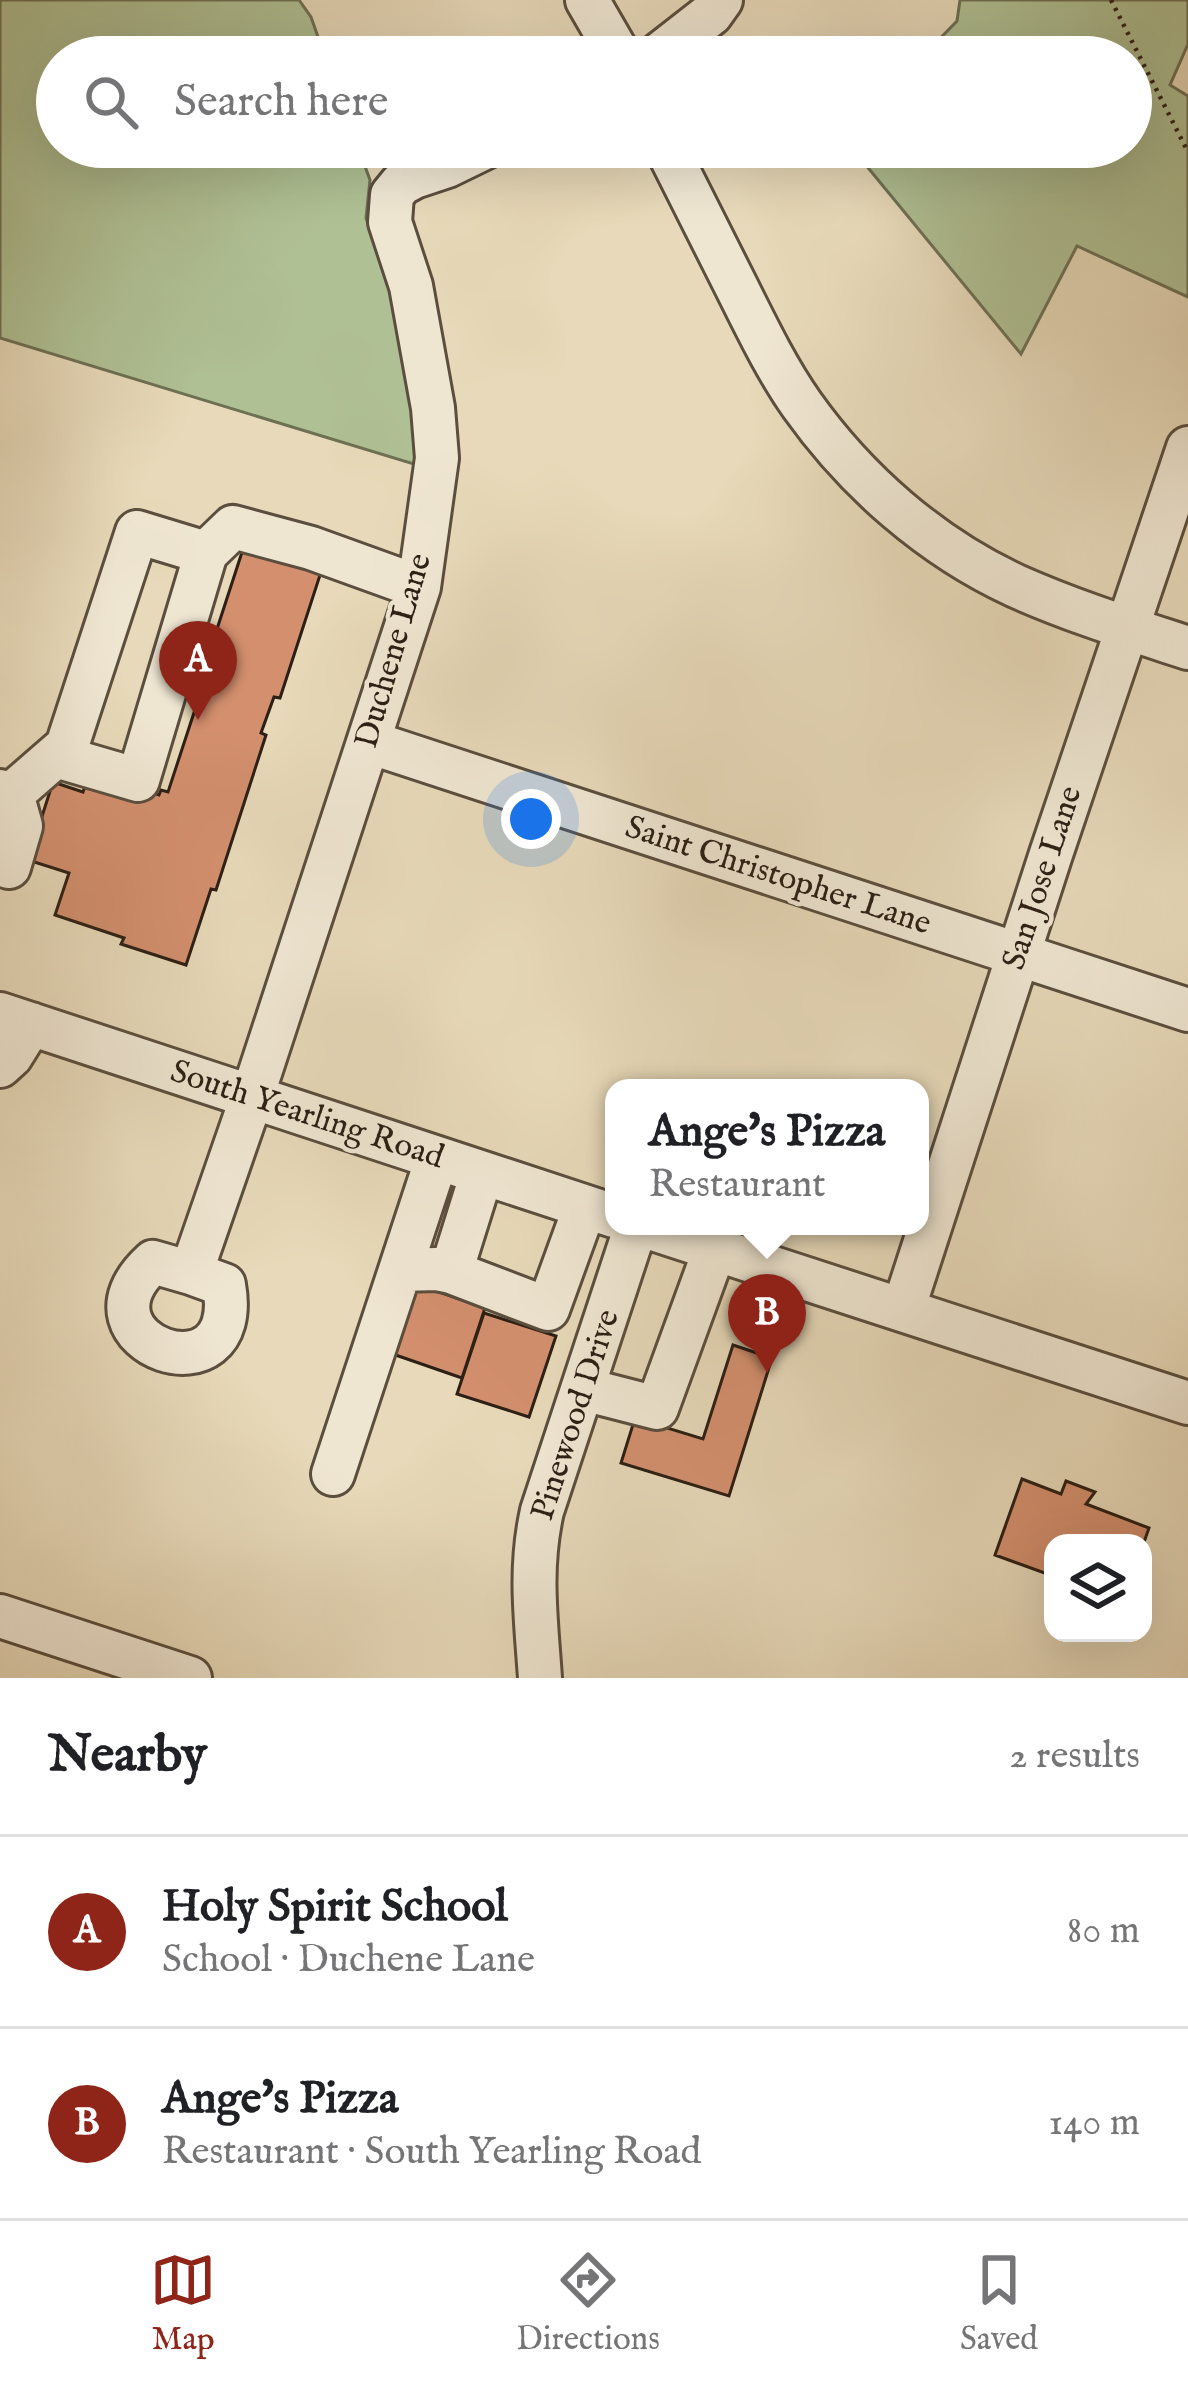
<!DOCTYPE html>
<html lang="en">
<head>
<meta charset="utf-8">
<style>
	:root { --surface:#fff; --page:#f6f6f6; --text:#202124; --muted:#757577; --line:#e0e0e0; --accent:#8f2418 }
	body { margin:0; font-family:"IM FELL English",serif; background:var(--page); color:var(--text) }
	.controls { position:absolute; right:36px; bottom:36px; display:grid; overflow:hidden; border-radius:24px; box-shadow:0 12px 48px #0002 }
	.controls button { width:108px; height:108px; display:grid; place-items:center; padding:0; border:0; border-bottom:3px solid var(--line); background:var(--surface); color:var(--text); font:60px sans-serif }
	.you { position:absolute; left:531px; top:819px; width:42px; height:42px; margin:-30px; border:9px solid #fff; border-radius:50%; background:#1a73e8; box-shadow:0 0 0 18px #1a73e833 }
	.badge { display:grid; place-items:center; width:78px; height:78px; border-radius:50%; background:var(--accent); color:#fff; font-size:39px; font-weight:700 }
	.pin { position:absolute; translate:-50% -99px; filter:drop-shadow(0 3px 6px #0008) }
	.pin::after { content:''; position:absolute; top:63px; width:42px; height:36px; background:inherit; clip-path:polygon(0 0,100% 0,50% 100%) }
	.popup { position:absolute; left:605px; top:1079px; width:324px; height:156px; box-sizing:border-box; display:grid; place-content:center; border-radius:24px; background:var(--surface); filter:drop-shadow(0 3px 9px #0005); font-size:39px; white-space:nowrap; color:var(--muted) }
	.popup b { font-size:45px; color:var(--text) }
	.popup::after { content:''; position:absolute; left:50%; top:100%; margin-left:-24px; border:24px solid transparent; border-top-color:var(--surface) }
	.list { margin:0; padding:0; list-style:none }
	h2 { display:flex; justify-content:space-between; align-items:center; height:156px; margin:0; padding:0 48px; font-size:51px }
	h2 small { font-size:39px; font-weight:400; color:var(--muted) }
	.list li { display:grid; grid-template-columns:78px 1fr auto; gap:36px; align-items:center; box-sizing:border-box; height:192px; padding:0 48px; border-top:3px solid var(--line) }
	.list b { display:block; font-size:45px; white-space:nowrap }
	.list p { margin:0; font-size:39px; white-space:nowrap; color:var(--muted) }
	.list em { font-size:39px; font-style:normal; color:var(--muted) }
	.icon { flex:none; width:66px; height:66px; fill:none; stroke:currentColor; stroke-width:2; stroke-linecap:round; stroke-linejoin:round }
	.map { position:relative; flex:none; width:1188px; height:1678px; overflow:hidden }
	.search { position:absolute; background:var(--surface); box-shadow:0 12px 48px #0002; left:36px; right:36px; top:36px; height:132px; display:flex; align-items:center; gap:30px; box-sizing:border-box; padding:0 42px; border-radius:66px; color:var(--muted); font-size:45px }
	.sheet { height:540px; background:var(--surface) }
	nav { display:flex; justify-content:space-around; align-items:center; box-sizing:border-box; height:168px; border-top:3px solid var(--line); background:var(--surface); font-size:33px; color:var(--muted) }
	nav a { display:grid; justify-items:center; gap:6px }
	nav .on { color:var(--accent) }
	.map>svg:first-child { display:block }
	.green { fill:#afc094; stroke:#6e7054; stroke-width:3 }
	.building { fill:#d38f6e; stroke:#2c1f15; stroke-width:3 }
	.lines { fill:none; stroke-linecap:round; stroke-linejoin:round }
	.minor-casing { stroke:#5b4e3e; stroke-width:48 }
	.path { stroke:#2c1f15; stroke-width:4.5; stroke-dasharray:3 6; stroke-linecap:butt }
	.minor { stroke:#efe6d2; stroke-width:42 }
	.labels { text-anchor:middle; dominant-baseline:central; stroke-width:9; stroke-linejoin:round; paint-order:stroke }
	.street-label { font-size:33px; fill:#2c1f15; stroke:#efe6d2 }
</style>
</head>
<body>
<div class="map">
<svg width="1188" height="1678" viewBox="0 0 1188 1678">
	<rect width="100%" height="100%" fill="#e7d9b9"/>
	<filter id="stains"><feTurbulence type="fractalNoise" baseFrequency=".00167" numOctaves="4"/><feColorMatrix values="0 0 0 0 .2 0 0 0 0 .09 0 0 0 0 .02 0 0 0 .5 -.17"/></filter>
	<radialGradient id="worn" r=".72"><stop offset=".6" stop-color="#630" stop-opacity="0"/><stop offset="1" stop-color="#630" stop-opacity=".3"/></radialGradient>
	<!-- green -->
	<path class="green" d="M0 0H299L311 17 325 57H57V147H358L370 180 366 218 395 301 412 382 417 465 0 338Z
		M960 0H1188V44L1170 85 1188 96V297L1077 246 1021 354 851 147H1131V57H922L957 21Z"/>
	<!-- building -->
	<path class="building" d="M245 543 322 569 280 698 274 697 261 733 266 735 216 890 211 889 186 965 121 944 124 938 55 915 69 873 28 860 53 782 83 792 90 772 159 795 161 790 168 792 206 676 202 675Z
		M408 1281 485 1308 462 1378 384 1351Z
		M484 1313 556 1336 529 1417 457 1394Z
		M733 1345 772 1358 729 1496 621 1463 635 1418 703 1439Z
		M1022 1479 1061 1494 1066 1481 1095 1492 1086 1504 1149 1528 1143 1545V1543H1053V1576L995 1555Z"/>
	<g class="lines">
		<defs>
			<path id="minor" d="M587 0 620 57
				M656 57 711 14 721 0
				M666 147C689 193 713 240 736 286 756 326 776 368 802 405 856 481 931 547 1016 586 1072 611 1130 629 1188 648
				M206 553 233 527 311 548 419 587
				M369 742 1188 1010
				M0 791 12 794 67 746 137 532 206 553 138 780 56 756
				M0 864 9 867 21 826 12 794
				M0 1014 614 1216
				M0 1066 11 1056 31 1024
				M644 1226 1188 1403
				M401 1270 436 1269 451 1272 548 1309 585 1207
				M451 1272 482 1173
				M191 1273 224 1285C246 1407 64 1343 153 1262L191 1273 252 1097 419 587 437 458 433 408 411 286 390 222 392 195 401 184 414 177 447 166 486 147
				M903 1310 1051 854 1188 448
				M583 1389 657 1408 715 1249
				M333 1474 437 1158
				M0 1616 190 1678
				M540 1678C536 1619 529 1569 542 1511L636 1226"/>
		</defs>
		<!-- minor casing -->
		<use href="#minor" class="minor-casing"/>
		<!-- path -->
		<path class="path" d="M1111 0 1188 152"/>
		<!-- minor -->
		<use href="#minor" class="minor"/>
	</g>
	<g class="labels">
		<!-- street labels -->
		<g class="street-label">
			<text transform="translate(394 651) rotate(-74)">Duchene Lane</text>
			<text transform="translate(778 876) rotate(18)">Saint Christopher Lane</text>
			<text transform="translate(1043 878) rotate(-72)">San Jose Lane</text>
			<text transform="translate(307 1115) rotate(18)">South Yearling Road</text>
			<text transform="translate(576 1415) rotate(-72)">Pinewood Drive</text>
		</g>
	</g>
	<rect width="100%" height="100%" filter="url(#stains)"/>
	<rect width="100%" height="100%" fill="url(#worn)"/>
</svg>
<div class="controls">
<button><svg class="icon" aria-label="layers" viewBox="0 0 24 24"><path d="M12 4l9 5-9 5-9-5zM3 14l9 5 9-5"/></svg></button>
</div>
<div class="you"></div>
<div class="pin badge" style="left:198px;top:720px">A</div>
<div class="pin badge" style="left:767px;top:1373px">B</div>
<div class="popup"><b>Ange's Pizza</b>Restaurant</div>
<div class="search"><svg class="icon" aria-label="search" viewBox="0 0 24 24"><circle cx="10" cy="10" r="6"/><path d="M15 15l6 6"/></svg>Search here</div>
</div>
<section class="sheet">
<h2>Nearby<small>2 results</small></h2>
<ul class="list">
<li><span class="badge">A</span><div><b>Holy Spirit School</b><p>School · Duchene Lane</p></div><em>80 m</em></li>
<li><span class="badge">B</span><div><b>Ange's Pizza</b><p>Restaurant · South Yearling Road</p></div><em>140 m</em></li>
</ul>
</section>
<nav>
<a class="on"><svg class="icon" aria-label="map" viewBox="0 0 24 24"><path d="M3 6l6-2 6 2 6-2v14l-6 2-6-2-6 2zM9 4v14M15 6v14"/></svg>Map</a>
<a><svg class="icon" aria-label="directions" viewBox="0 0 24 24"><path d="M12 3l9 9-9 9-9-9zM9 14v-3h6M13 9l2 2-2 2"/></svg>Directions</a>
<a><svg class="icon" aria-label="saved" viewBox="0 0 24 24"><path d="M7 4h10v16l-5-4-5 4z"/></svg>Saved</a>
</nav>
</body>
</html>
